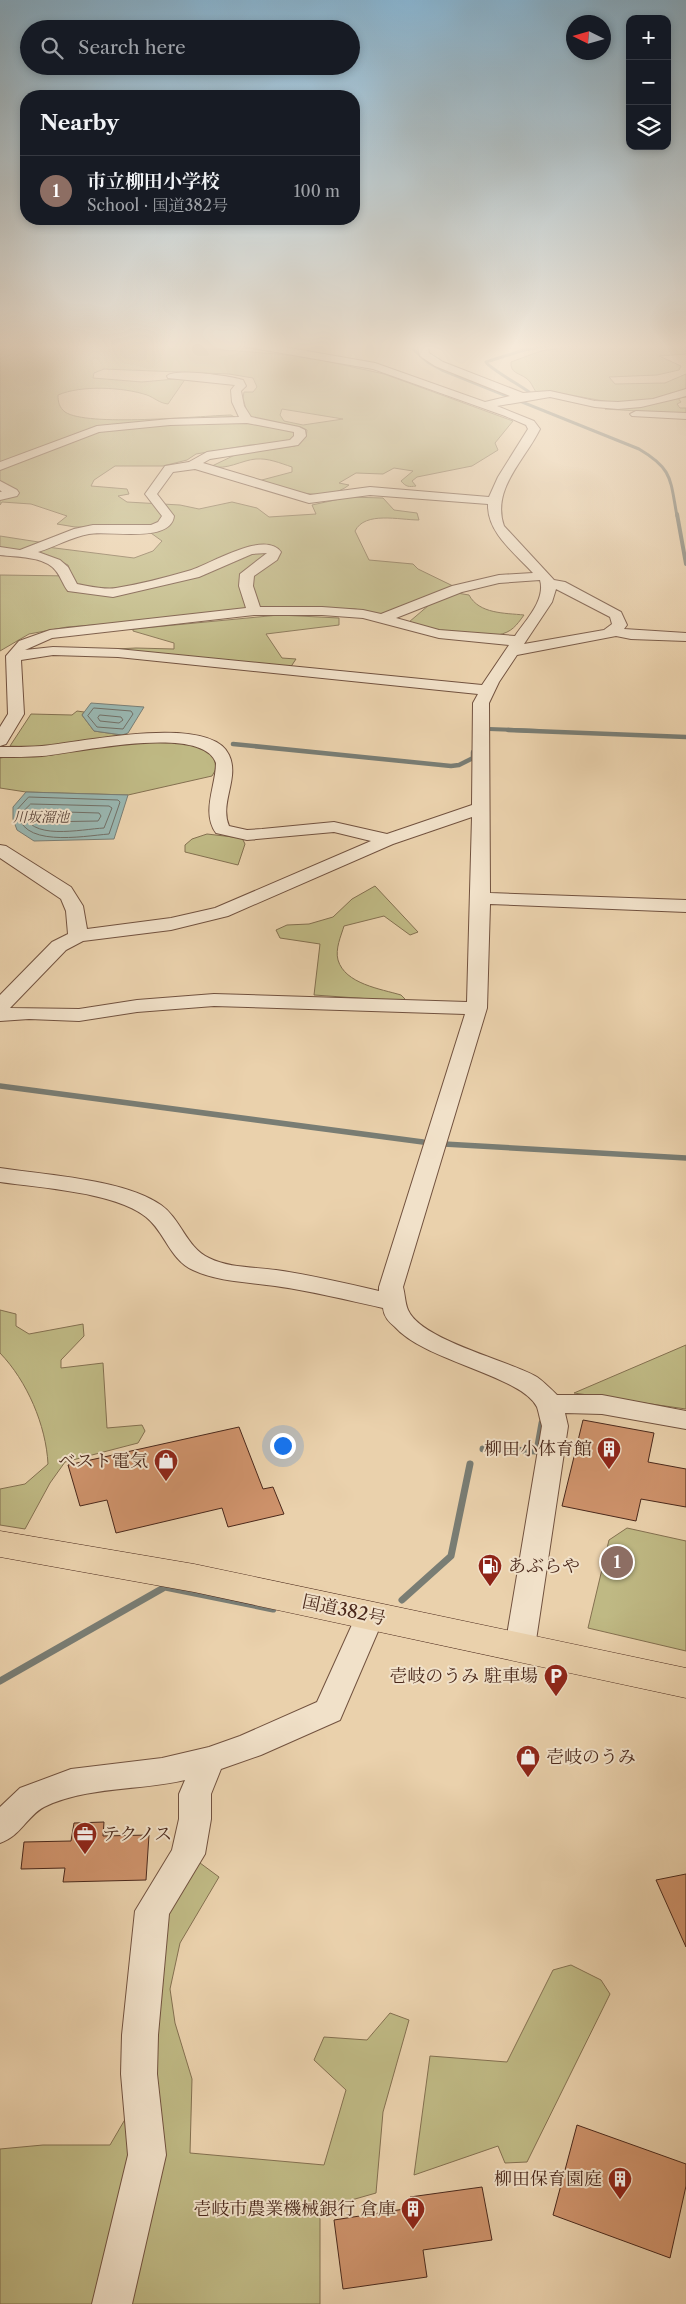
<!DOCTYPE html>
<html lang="en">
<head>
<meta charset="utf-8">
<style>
	:root { --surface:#171b24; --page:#20242c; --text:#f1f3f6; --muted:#9ea1a6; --line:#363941; --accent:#c59692 }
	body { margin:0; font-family:"Libre Caslon Text","Noto Serif JP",serif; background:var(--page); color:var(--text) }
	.controls { position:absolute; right:15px; top:15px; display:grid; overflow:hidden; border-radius:10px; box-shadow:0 2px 8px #0003 }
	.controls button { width:45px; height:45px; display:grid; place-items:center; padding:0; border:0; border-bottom:1px solid var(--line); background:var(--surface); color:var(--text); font:25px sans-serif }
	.compass { position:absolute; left:566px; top:15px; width:45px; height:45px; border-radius:50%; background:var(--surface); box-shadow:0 2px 8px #0003; rotate:275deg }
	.you { position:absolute; left:282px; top:1445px; width:18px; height:18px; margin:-12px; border:4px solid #fff; border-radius:50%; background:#1a73e8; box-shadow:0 0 0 8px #1a73e833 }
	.badge { display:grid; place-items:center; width:32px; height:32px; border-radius:50%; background:var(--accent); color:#fff; font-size:16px; font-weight:700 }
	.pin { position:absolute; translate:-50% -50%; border:2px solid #fff; box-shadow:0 1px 5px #0006 }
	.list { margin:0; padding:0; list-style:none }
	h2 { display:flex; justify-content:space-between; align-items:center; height:65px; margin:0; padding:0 20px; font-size:21px }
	h2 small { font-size:16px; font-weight:400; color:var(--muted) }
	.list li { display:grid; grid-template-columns:32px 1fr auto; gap:15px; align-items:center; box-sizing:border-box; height:70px; padding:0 20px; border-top:1px solid var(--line) }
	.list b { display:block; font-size:19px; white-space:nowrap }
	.list p { margin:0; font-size:16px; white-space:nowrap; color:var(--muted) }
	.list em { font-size:16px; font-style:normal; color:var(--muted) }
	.icon { flex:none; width:28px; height:28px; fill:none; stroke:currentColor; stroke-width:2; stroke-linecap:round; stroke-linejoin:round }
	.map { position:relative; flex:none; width:686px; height:2304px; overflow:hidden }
	.search { position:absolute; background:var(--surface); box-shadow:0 2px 8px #0003; left:20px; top:20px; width:340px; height:55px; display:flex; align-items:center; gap:12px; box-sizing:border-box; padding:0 18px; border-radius:28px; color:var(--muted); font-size:19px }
	.panel { position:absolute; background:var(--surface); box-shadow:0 2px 8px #0003; left:20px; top:90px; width:340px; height:135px; border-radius:20px }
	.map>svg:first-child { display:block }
	.green { fill:#bfb984; stroke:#847050; fill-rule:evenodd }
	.water { fill:#99b6b0; stroke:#797d74 }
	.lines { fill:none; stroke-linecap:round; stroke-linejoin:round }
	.shore { stroke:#726f66; stroke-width:1 }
	.stream-far4 { stroke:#797d74; stroke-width:3 }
	.stream-far3 { stroke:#797d74; stroke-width:4 }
	.stream-far2 { stroke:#797d74; stroke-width:4.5 }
	.stream-far1 { stroke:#797d74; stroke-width:5.5 }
	.stream { stroke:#797d74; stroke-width:7 }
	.building { fill:#cf936c; stroke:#4a281b }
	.minor-casing { stroke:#72523f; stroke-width:2 }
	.highway-casing { stroke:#4a281b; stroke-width:1 }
	.minor { fill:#f1e1c9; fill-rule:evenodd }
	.highway { fill:#ead1ac; fill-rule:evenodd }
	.labels { text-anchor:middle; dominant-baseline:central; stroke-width:4; stroke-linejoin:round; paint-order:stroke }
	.far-water-label { font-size:14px; font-style:italic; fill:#5a4439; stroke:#f1e1c9 }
	.near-poi-label { font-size:18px; fill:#4a281b; stroke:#f1e1c9; text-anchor:end }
	.near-street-label { font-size:18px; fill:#4a281b; stroke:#f1e1c9 }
</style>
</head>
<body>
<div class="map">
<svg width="686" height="2304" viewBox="0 0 686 2304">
	<rect width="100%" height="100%" fill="#ead1ac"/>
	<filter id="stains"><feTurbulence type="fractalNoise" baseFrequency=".004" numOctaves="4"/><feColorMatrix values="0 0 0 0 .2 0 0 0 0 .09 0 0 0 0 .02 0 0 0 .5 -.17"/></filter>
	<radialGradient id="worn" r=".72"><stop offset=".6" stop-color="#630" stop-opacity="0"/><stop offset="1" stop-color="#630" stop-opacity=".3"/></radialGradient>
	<!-- green -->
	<path class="green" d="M0 343 158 345 303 356 384 374 513 421 495 443 498 450 472 466 417 477 412 481 416 486C409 487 406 487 401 481L413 471 394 468 383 474 356 473 339 483 349 485C324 505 284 488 258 481L292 472V467C280 463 268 458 256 459 242 460 225 471 212 466L237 454 295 446 306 437 307 430 301 427 254 419 248 416 243 398 244 392H253L257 387 253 378 229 374 104 369 94 373 93 378 142 382 186 378 168 404C159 403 155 398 147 395 123 387 81 385 58 395 58 402 59 407 65 412 87 427 199 416 231 415L245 423 293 431 294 436 291 441 284 443 250 445 196 454 187 460 163 466H115L94 480 91 486 127 489 129 494 118 496 127 502 180 505 199 509 232 502 257 508 269 517 316 514 312 505 349 497 383 498 394 510 417 513 419 520C399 520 365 511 355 531L369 560 413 564 418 569 453 586 383 615 355 609 311 608 67 627 29 634 0 651V575L72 576 68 565 54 558 0 547V536L45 543 39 546 134 558 153 551 162 541 144 528 75 527 57 524 67 516 31 504 2 502 0 505ZM282 409 343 419 303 425 284 421 280 415Z
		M593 343H686V354L659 356 681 366 679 370 657 375 609 377 615 384 665 383 686 374V397L678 398 681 402 677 404 680 408H686V414L605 409 620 404 554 392H536C533 388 531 381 526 378 519 373 510 373 511 362L541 351Z
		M457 593 469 595C479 614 505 613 524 615 516 626 512 632 498 635L437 630 409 622 429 605Z
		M279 615 339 618V625L266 634 282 658 296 659 290 668 115 649 136 648 174 649V643L133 631V629Z
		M77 711 84 712 82 715 94 731 122 735 129 742C157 741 191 737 214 755L216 769 212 776 128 795 26 792 0 788V758L24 754 27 747 10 746 31 714 72 715Z
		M207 834 242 838 245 844 238 865 185 852V845L192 839Z
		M375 886 418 932 410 935 384 916 344 926C341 936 335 949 338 960 345 984 381 989 401 995L405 999 400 1001 314 995 320 944 280 938 276 930 287 925 309 924 333 917 352 899Z
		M0 1310 16 1314V1326L29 1334 83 1324 84 1336 61 1360V1368L103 1363 107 1428 142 1425 145 1431 138 1443 65 1462 50 1483 25 1529 0 1525V1489L25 1484 48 1464C46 1425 27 1381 0 1353Z
		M686 1345V1409L574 1393Z
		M627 1528 686 1541V1651L588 1628 609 1540Z
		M196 1860 219 1877 180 1943 170 1989 175 2023 192 2079 190 2153 324 2165 346 2090 314 2060 324 2037 367 2040 390 2013 409 2020 383 2112 376 2193 320 2209V2304H0V2149L43 2145H110L151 2075 169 1908Z
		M571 1965 601 1980 610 1994 527 2162 505 2163 498 2146 414 2175 430 2056 507 2062 553 1970Z"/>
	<!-- water -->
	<path class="water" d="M91 703 144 707 128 733 122 735 94 731 82 715Z
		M26 792 128 795 114 839 34 841 17 830 13 819V807Z"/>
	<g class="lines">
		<!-- shore -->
		<path class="shore" d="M94 708 131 711 133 714 123 729 97 727 88 716Z
			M100 715 121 717 123 720 119 723 100 721 98 718Z
			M29 797 118 800 120 802 109 834C83 836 17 849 18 809Z
			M31 804 109 806 112 808 104 828C82 829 27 842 24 811Z
			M34 811 99 813 101 816 98 821 40 822 32 817Z"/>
		<!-- stream-far4 -->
		<path class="stream-far4" d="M414 343V350L429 363 442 370 639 449C673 469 670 479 677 516
			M529 392C520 385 490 369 486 362L524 350 565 343"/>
		<!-- stream-far3 -->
		<path class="stream-far3" d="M677 514 686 564
			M489 729 538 731"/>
		<!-- stream-far2 -->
		<path class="stream-far2" d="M508 730 686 737
			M233 744 451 766 459 765 473 758V752"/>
		<!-- stream-far1 -->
		<path class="stream-far1" d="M0 1086 423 1142
			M444 1144 686 1158"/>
		<!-- stream -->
		<path class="stream" d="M483 1449 537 1451 542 1423
			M402 1600 451 1556 470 1464
			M0 1681 165 1587 273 1609"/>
	</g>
	<!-- building -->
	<path class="building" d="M583 1420 654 1433 648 1462 686 1469V1507L641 1499 636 1521 562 1506Z
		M239 1427 263 1489 273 1487 284 1514 228 1527 222 1508 116 1533 107 1500 80 1506 68 1465Z
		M104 1822 103 1836 149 1835 146 1880 63 1882 65 1868 21 1869 24 1842 71 1841 74 1823Z
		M686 1874V1947L656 1880Z
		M577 2125 686 2164V2186L670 2258 553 2215Z
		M482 2187 492 2240 423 2250 427 2277 343 2289 334 2220 411 2208 410 2197Z"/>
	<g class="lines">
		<defs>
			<path id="minor" d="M236 343H261L375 363 485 402 510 396 435 366 420 356 417 343H427L429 353 443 362 523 393 550 391 595 401 618 402 653 399 686 389V396L679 398 641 407 618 409 595 407 550 397 497 406 534 421 540 429C525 460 491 489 504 526L554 580 565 582 621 612 627 625 624 629 686 633V641L631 639 616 636 517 655 499 682 489 703 490 893 686 900V912L490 904 487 1008 403 1287C405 1294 405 1303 408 1310 421 1340 507 1360 537 1377 544 1382 551 1389 557 1395H602L686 1411V1429L602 1414 565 1413 568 1426 535 1647 531 1656 520 1659 509 1656 505 1647 542 1426C540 1420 539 1413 537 1407 522 1376 425 1361 395 1327 389 1322 384 1317 383 1308 347 1300 311 1291 275 1286 248 1282 219 1282 193 1270 170 1260 165 1232 146 1217 115 1192 40 1188 0 1182V1168C45 1175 124 1179 161 1205 181 1219 186 1247 209 1258 229 1268 254 1267 276 1270 311 1275 345 1283 379 1291V1287L465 1014 214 1006 137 1012 79 1021 29 1019 0 1021V995L52 942 68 934 66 911 61 899 0 858V845L6 846 71 887 83 906 87 929 171 918 215 908 371 841 334 832 247 840 216 833C201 812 216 786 216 763 203 723 75 753 42 756 28 757 14 757 0 757V747C14 747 28 747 42 746 79 743 210 713 229 755 240 778 219 803 229 826L247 830 262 829 334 822 387 834 472 805 473 703 478 694 118 657 53 655 21 660 24 714 6 744 0 746V727L8 714 6 656 19 641 50 630 246 608 239 586 240 574 267 553 252 554 199 577 113 597 68 591C63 585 61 577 56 571 45 556 16 557 0 555V547L20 550 74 529 93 525H151L158 522 162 516 145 494 165 466 189 462 207 452 290 440 294 436V432L247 423 170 425 99 432 0 470V462L97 426 170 419 239 417 232 402 231 390 235 385 168 378 167 376C176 368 229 376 243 380L246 386 241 391 244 406 251 417 299 427 305 430 306 436 298 445 210 459 203 463 310 495 370 487 489 497 498 477 528 429 526 425 505 416 373 369 241 346ZM195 469 309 503 370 495 488 504C487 533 515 553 533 573L499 575 452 586 381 614 363 610 322 607H260L253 586 254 576 277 560 281 552C264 529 208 566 188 571 164 578 140 584 116 588 104 590 89 586 77 584L68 567 60 560 38 552C55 547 71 537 89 534 108 530 171 544 174 516L157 494 173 472ZM540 580C546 600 525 621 515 636L439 630 396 618 462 592 499 583ZM556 589 610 617 612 624 604 630 524 644 552 602ZM254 615H322L363 618 439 638 509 645 482 685 118 649 53 647 25 650 52 638ZM472 817 467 1002 214 994 137 1000 79 1009 10 1008 66 950 83 941 171 930 228 916 393 844Z
				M636 411 686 413V419L632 416 630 414Z
				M0 481 17 490 19 493 17 496 0 500V492H2L0 490Z
				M370 1603 380 1607 385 1615 340 1720 261 1755 221 1769 211 1794V1819L205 1854 169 1914 158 2035 157 2074 166 2155 132 2304H92L128 2155 121 2074 122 2035 135 1911 172 1850 179 1819V1794L185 1780C139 1791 87 1786 44 1807 27 1816 21 1836 0 1843V1807L20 1788 71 1769 162 1758 209 1747 240 1736 317 1702 360 1607Z"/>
			<path id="highway" d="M0 1531 194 1564 686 1668V1698L194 1592 0 1557Z"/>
		</defs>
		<!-- minor casing -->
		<use href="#minor" class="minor-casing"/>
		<!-- highway casing -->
		<use href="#highway" class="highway-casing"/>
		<!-- minor -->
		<use href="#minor" class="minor"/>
		<!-- highway -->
		<use href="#highway" class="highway"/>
	</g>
	<!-- sky -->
	<linearGradient id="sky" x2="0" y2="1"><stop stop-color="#88b5d2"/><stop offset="0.52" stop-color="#f6eada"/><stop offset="1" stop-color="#f6eada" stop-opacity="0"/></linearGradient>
	<rect width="686" height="666" fill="url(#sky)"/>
	<!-- icons -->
	<defs>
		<symbol id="building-pin" viewBox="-11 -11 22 30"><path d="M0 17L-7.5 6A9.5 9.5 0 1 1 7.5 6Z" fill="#8f2418" stroke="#f1e1c9"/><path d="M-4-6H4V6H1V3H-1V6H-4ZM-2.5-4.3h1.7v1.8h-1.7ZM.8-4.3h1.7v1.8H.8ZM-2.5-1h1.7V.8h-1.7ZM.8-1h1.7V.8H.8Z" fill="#fff"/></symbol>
		<symbol id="shop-pin" viewBox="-11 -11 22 30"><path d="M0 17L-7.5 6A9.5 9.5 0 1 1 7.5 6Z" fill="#8f2418" stroke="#f1e1c9"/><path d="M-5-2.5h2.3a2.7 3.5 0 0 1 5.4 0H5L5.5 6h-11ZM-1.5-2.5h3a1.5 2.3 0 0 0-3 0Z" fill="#fff"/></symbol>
		<symbol id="fuel-pin" viewBox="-11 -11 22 30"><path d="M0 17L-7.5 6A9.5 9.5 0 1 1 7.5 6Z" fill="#8f2418" stroke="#f1e1c9"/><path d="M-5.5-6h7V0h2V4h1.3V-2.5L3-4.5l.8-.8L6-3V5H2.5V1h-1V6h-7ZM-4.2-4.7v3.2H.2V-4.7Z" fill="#fff"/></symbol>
		<symbol id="parking-pin" viewBox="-11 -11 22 30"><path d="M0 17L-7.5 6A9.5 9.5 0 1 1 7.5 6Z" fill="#8f2418" stroke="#f1e1c9"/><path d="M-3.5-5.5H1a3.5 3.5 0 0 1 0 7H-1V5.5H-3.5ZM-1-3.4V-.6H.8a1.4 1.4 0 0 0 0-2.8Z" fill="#fff"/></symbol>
		<symbol id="office-pin" viewBox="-11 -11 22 30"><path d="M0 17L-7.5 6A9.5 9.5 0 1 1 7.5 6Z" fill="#8f2418" stroke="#f1e1c9"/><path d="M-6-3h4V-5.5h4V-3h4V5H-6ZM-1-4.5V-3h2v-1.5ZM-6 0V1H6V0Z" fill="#fff"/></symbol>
	</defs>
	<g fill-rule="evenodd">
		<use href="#building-pin" x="595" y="1435" width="28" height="38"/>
		<use href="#shop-pin" x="152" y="1447" width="28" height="38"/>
		<use href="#fuel-pin" x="476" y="1552" width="28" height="38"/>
		<use href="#parking-pin" x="542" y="1662" width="28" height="38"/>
		<use href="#shop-pin" x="514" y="1743" width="28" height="38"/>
		<use href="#office-pin" x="71" y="1820" width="28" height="38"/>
		<use href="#building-pin" x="606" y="2165" width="28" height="38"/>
		<use href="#building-pin" x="399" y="2195" width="28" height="38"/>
	</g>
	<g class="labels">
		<!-- far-water labels -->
		<g class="far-water-label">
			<text x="41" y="817">川坂溜池</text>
		</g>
		<!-- near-poi labels -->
		<g class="near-poi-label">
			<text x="592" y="1449">柳田小体育館</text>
			<text x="148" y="1461">ベスト電気</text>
			<text x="508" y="1566" text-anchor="start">あぶらや</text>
			<text x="538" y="1676">壱岐のうみ 駐車場</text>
			<text x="546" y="1757" text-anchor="start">壱岐のうみ</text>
			<text x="102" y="1834" text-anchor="start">テクノス</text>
			<text x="602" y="2179">柳田保育園庭</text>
			<text x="396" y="2209">壱岐市農業機械銀行 倉庫</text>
		</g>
		<!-- near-street labels -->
		<g class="near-street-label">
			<text transform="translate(344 1610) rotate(12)">国道382号</text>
		</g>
	</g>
	<rect width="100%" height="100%" filter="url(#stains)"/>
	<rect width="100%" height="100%" fill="url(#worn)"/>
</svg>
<div class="controls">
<button>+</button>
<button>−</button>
<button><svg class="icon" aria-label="layers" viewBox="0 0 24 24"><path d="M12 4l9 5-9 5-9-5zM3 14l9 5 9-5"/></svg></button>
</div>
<svg class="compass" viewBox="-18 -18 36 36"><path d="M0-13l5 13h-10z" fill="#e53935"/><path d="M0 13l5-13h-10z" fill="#9ea1a6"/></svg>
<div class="you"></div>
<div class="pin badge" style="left:617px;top:1562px;background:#8d6e63">1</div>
<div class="search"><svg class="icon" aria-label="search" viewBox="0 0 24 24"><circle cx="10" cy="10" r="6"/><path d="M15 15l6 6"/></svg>Search here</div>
<section class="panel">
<h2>Nearby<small></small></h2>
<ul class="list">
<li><span class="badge" style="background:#8d6e63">1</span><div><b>市立柳田小学校</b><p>School · 国道382号</p></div><em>100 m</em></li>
</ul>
</section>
</div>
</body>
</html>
